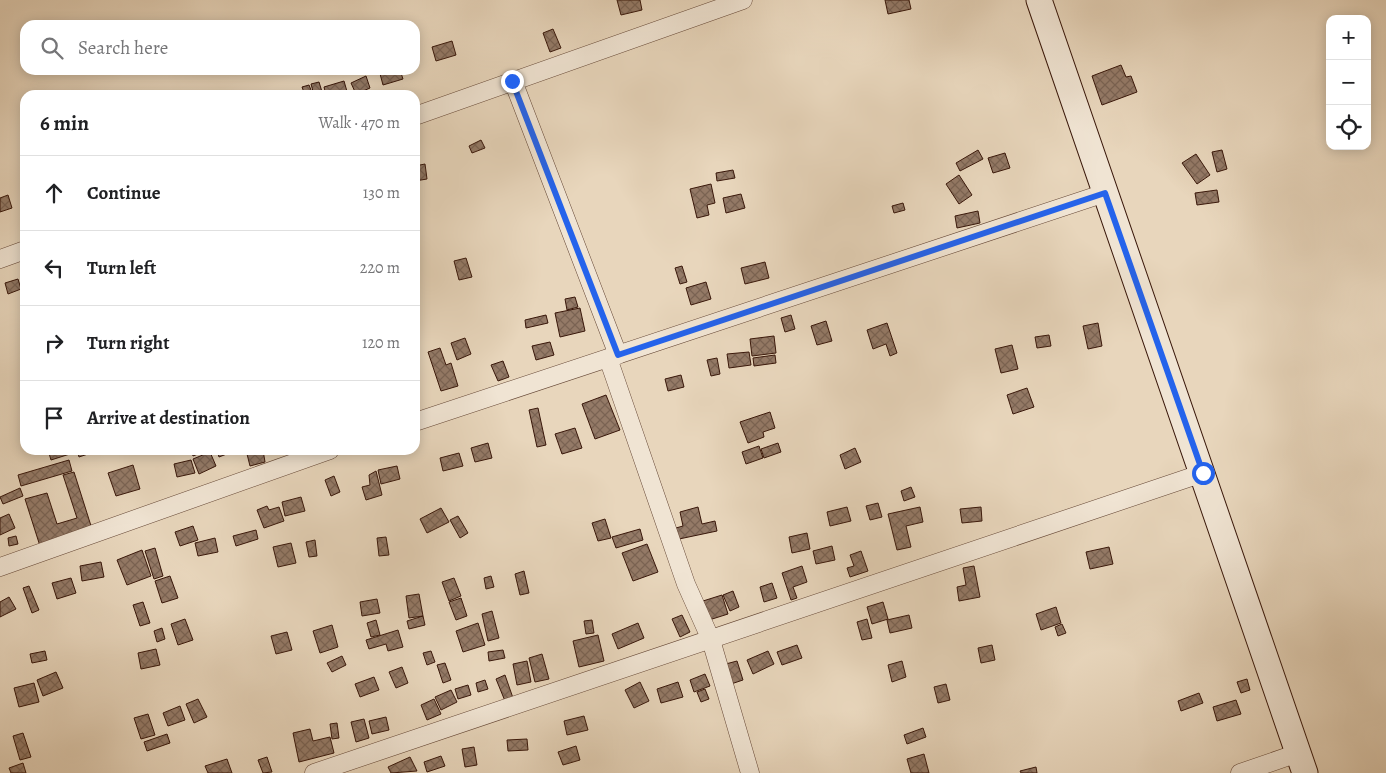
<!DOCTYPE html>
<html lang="en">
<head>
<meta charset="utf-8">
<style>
	:root { --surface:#fff; --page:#f6f6f6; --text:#202124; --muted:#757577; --line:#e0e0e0 }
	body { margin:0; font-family:Alegreya,serif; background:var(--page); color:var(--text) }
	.controls { position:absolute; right:15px; top:15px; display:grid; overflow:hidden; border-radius:10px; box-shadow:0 2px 12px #0003 }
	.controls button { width:45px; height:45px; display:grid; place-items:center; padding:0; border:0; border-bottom:1px solid var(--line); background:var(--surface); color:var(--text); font:25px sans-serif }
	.stop { position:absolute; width:15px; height:15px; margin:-11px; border:4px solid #2563eb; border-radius:50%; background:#fff }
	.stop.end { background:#2563eb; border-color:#fff; box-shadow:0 1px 5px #0008 }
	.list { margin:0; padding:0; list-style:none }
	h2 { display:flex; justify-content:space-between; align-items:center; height:65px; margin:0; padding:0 20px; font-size:21px }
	h2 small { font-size:16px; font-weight:400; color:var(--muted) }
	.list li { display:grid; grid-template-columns:32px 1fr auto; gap:15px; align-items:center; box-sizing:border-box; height:75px; padding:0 20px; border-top:1px solid var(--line) }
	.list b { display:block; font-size:19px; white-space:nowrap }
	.list em { font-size:16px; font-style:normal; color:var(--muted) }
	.icon { flex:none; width:28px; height:28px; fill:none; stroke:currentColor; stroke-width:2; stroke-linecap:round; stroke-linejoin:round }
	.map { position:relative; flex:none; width:1386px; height:773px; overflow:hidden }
	.search { position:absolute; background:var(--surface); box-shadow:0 2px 12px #0003; left:20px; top:20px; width:400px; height:55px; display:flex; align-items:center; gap:12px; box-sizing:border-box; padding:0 18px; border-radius:15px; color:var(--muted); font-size:19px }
	.panel { position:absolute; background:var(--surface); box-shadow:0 2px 12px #0003; left:20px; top:90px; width:400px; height:365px; border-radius:15px }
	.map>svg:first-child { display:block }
	.building { fill:url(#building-cross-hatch); stroke:#39170a }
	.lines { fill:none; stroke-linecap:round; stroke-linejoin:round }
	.minor-casing { stroke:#654736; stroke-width:19 }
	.secondary-casing { stroke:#39170a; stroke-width:27 }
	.minor { stroke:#f0e4d3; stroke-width:18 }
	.secondary { stroke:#f0e4d3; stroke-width:25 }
	.route { stroke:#2563eb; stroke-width:6 }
</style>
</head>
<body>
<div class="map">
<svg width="1386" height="773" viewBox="0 0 1386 773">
	<defs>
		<pattern id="building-cross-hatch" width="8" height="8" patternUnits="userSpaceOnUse" patternTransform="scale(1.25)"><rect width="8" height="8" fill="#947a67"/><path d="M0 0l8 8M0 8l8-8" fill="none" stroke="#7a6353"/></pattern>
	</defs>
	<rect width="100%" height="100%" fill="#e8d6bc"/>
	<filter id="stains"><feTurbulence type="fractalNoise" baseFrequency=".004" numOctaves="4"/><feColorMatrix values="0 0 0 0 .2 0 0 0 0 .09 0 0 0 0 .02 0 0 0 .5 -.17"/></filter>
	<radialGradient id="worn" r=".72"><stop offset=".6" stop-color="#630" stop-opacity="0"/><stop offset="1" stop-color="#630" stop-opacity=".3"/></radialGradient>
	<!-- building -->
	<path class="building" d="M617 0H640L642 10 621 15Z
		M885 0H909L911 9 888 14Z
		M553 29 561 48 550 52 543 33Z
		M452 41 456 55 436 61 432 47Z
		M1121 65 1126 77 1131 76 1137 92 1102 105 1092 76Z
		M379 70H400L403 79 383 85Z
		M366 76 370 88 356 94 351 83Z
		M344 81 348 95H326L324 87Z
		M319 82 323 95H314L311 84Z
		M309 85 313 95H305L302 87Z
		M481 140 485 148 472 153 469 146Z
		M978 150 983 159 960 171 956 163Z
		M1222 150 1227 169 1217 172 1212 152Z
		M1005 153 1010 168 993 173 988 158Z
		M1196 154 1210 175 1197 184 1182 163Z
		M425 164 427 179 415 181V166Z
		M733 170 735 178 717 181 716 173Z
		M959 175 972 195 959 204 946 184Z
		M711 184 715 203 707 205 709 215 697 218 690 189Z
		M1217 190 1219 202 1197 205 1195 193Z
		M741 194 745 208 726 213 723 198Z
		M8 195 12 208 0 212V198Z
		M903 203 905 210 894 213 892 206Z
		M978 211 980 223 957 228 955 216Z
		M466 258 472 277 459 280 454 261Z
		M765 262 769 278 745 284 741 268Z
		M682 266 687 282 680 284 675 268Z
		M18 279 21 289 8 294 5 283Z
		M706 282 711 299 691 305 686 288Z
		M575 297 578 307 567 310 565 299Z
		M580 308 585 331 560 337 555 313Z
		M546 315 548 323 526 328 525 320Z
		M791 315 795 329 785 332 781 318Z
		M826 321 832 341 817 345 811 326Z
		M887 323 897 353 890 356 886 344 873 349 867 330Z
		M1098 323 1102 346 1088 349 1083 326Z
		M1049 335 1051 346 1037 348 1035 337Z
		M774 336 776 353 752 356 750 339Z
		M465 338 471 354 457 360 451 343Z
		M550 342 554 355 536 360 532 346Z
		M1012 345 1018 369 1001 373 995 349Z
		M440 348 446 365 451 363 458 386 441 391 428 352Z
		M749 352 751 365 729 368 727 354Z
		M775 355 776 363 754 366 753 358Z
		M717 358 720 374 711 376 707 360Z
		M503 361 509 377 498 381 491 365Z
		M681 375 684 387 668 391 665 379Z
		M1027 388 1034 407 1013 414 1007 395Z
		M606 395 620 430 595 439 582 404Z
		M538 408 546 445 537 447 529 410Z
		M770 412 775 428 763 432 764 437 748 443 740 422Z
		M575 428 582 448 562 454 555 434Z
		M488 443 492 458 475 462 471 448Z
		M778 443 781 452 764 458 761 449Z
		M759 446 763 458 746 464 742 452Z
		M855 448 861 462 845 469 840 455Z
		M48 450H72L73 453 51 460Z
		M77 450H87L88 454 79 457Z
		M191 450H202L203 452 193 456Z
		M217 450H237L219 457Z
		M246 450H263L265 462 250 466Z
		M210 452 216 466 199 474 193 459Z
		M459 453 463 466 443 471 440 458Z
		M69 460 72 471 21 486 18 475Z
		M191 460 195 473 177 477 174 464Z
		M133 465 140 489 116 496 108 473Z
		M397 466 400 479 381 484 378 470Z
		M376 471 382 495 366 500 362 487 370 485 369 475Z
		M74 472 92 529 40 546 25 499 47 493 57 524 77 518 63 475Z
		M334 476 340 492 331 496 325 480Z
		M911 487 915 497 904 501 901 491Z
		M20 488 23 496 3 504 0 497Z
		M301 497 305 511 285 516 282 502Z
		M878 503 882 517 870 520 866 506Z
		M267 506 269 510 279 507 284 521 264 528 257 510Z
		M698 507 702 524 715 521 717 531 679 539 676 528 683 526 680 512Z
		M847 507 851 521 830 526 827 512Z
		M920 507 923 522 906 526 911 547 897 550 888 514Z
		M981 507 982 521 962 523 960 509Z
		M441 508 449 522 427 533 420 519Z
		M9 514 15 528 0 535V518Z
		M458 516 468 533 460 538 450 520Z
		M605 519 611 538 598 541 592 523Z
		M193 526 198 540 180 546 175 532Z
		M640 529 643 540 616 548 612 537Z
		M256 530 258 539 236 546 233 536Z
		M807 533 810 549 792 553 789 537Z
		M16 536 18 544 9 546 8 538Z
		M386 537 389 555 379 556 377 538Z
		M215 538 218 552 198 556 195 543Z
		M315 540 317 556 309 557 306 542Z
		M291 543 296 563 278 567 273 547Z
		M647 544 658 572 633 581 622 553Z
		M832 546 835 560 816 564 813 551Z
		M1109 547 1113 564 1090 569 1086 552Z
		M155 548 163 576 154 579 145 551Z
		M142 550 151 576 127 585 117 560Z
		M861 551 868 571 850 577 847 568 854 566 850 555Z
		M101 562 104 577 82 581 80 566Z
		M802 566 807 582 793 587 797 598 791 600 782 573Z
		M974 566 980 597 959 601 957 587 966 585 963 568Z
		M524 571 529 593 520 595 515 574Z
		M170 576 178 598 162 603 155 581Z
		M491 576 494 587 486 589 484 578Z
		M71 578 76 593 57 599 52 583Z
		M454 578 461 596 449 601 442 582Z
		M772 583 777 598 764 602 760 587Z
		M29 586 39 610 32 613 23 588Z
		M733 591 739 607 730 611 723 595Z
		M419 594 423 616 409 618 406 596Z
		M722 595 728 614 709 620 703 601Z
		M9 597 16 609 0 617V602Z
		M461 598 467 616 456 620 449 602Z
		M377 599 380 613 362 616 360 602Z
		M143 602 150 623 140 626 133 605Z
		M883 602 888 619 872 624 867 607Z
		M1056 607 1061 623 1041 630 1036 614Z
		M492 611 499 638 488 641 482 614Z
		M682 615 690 632 680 637 672 619Z
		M909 615 912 628 890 633 887 620Z
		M423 616 425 625 409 629 407 621Z
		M185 619 193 640 178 645 171 624Z
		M867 619 872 638 862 640 857 622Z
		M376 620 380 635 371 637 367 623Z
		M592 620 594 633 586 634 584 621Z
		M478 623 485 645 463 652 456 631Z
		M638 623 644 638 618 649 612 634Z
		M1062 624 1066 633 1058 636 1055 627Z
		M332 625 338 647 320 653 313 631Z
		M162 628 165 639 157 642 154 631Z
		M398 630 403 647 388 651 386 644 369 649 366 640Z
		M287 632 292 650 276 654 271 636Z
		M598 635 604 661 579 667 573 641Z
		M797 645 802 658 782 665 777 652Z
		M992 645 995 660 981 663 978 648Z
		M156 649 160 665 141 669 138 653Z
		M503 650 505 658 489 661 488 652Z
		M45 651 47 660 32 663 30 654Z
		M431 651 435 662 427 665 423 653Z
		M768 651 774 664 753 674 747 660Z
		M542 654 549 679 535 682 529 658Z
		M342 656 346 665 332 672 327 663Z
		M527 661 531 682 517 685 513 664Z
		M737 661 743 680 728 685 722 665Z
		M902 661 906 677 892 682 888 665Z
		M445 663 451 680 443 683 437 665Z
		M402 667 408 683 396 688 389 672Z
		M56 672 63 688 43 696 37 680Z
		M705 674 710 686 694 692 690 680Z
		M505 675 513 698 505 701 496 679Z
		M374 677 379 690 360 697 355 684Z
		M1247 679 1250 690 1241 693 1237 682Z
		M485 680 488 689 478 692 476 683Z
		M640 682 649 701 634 708 625 690Z
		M678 682 683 697 661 703 657 689Z
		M34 683 39 702 19 707 14 688Z
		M946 684 950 700 938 703 934 687Z
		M468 685 471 695 458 699 455 689Z
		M705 689 709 699 701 702 697 692Z
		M451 690 457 702 441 710 435 697Z
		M1199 693 1203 703 1181 711 1178 701Z
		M198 699 207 717 194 723 186 704Z
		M434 699 441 714 427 720 421 705Z
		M1236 700 1241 714 1217 721 1213 707Z
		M180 706 185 720 168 726 163 713Z
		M148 714 155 735 141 739 134 718Z
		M584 716 588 730 567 735 564 721Z
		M386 717 389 730 372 734 369 721Z
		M364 719 369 738 356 742 351 722Z
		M337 723 339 738 332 739 330 724Z
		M923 728 926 737 907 744 904 735Z
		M310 729 313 741 330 737 334 753 299 762 293 733Z
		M23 733 31 757 20 760 13 736Z
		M167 734 170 743 147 751 144 742Z
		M527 739 528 750 508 751 507 740Z
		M576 746 580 760 563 765 558 752Z
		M474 747 477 765 465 767 462 749Z
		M924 754 929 773H911L907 759Z
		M441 756 445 766 427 772 424 762Z
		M267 757 272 772 263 773 258 760Z
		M410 757 417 771 391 773 388 767Z
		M227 759 232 773H208L205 766Z
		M23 763 26 773H11L9 768Z
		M1036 767 1037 773H1021L1020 771Z"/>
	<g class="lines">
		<defs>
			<path id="minor" d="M513 81 618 355
				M415 116 743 0
				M0 259 25 250
				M608 358 686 584 711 640 750 773
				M415 422 1105 193
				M0 567 330 450
				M314 773 1203 473
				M1240 773 1298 753"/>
			<path id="secondary" d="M1039 0 1305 773"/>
		</defs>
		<!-- minor casing -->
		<use href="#minor" class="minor-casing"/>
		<!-- secondary casing -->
		<use href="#secondary" class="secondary-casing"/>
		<!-- minor -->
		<use href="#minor" class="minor"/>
		<!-- secondary -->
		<use href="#secondary" class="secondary"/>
	</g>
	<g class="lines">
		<!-- route -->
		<path class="route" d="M512 81 618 355 1105 193 1203 473"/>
	</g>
	<rect width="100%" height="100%" filter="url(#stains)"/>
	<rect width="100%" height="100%" fill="url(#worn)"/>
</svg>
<div class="controls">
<button>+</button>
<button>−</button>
<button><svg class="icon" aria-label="locate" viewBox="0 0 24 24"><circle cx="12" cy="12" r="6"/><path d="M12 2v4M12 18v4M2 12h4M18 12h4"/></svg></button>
</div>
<div class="stop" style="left:1203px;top:473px"></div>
<div class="stop end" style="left:512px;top:81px"></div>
<div class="search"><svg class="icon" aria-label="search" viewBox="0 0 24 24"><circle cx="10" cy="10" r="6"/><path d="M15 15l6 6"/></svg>Search here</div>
<section class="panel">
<h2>6 min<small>Walk · 470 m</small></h2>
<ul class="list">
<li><svg class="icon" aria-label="ahead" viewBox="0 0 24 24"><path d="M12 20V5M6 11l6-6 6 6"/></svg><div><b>Continue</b></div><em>130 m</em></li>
<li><svg class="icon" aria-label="left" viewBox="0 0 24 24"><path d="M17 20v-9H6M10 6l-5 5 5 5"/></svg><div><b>Turn left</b></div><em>220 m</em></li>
<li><svg class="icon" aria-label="right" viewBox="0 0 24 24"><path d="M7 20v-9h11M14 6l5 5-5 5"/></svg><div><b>Turn right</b></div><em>120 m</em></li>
<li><svg class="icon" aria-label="arrive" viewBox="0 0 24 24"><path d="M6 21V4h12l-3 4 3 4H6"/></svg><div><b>Arrive at destination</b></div></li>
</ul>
</section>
</div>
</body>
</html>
